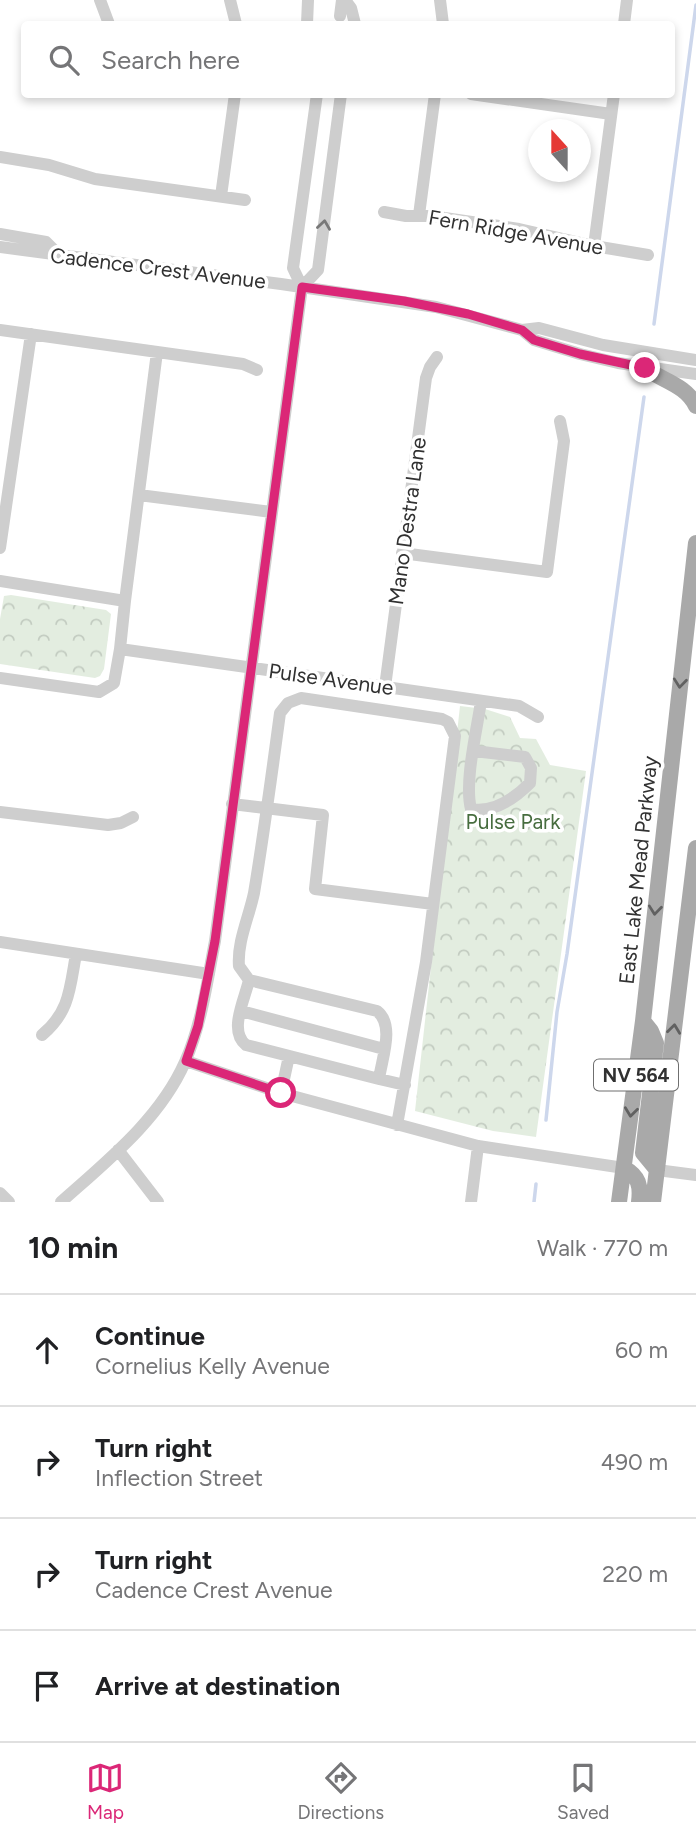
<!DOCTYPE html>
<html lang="en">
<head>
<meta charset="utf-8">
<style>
	:root { --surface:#fff; --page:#f6f6f6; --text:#202124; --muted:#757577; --line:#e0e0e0; --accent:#db2777 }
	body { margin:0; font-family:Figtree,sans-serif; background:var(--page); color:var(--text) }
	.compass { position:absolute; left:528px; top:119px; width:63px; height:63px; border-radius:50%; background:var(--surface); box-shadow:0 4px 10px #0003; rotate:339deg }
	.stop { position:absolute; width:21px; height:21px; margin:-16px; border:5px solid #db2777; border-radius:50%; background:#fff }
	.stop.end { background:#db2777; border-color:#fff; box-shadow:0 2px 7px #0008 }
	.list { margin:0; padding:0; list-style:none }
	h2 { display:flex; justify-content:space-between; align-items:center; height:91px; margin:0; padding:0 28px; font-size:30px }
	h2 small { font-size:23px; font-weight:400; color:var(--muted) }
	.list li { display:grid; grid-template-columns:46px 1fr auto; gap:21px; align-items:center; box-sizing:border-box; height:112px; padding:0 28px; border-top:2px solid var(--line) }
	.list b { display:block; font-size:26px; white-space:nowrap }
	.list p { margin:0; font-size:23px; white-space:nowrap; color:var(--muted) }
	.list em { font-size:23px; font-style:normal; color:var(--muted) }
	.icon { flex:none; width:38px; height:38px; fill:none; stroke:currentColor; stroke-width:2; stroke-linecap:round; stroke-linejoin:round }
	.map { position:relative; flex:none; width:696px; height:1202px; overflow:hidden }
	.search { position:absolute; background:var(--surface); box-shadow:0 4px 10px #0003; left:21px; right:21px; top:21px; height:77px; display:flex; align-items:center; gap:18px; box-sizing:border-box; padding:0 24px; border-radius:7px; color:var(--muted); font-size:26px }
	.sheet { height:539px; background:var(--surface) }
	nav { display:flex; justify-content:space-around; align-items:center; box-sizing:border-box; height:98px; border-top:2px solid var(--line); background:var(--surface); font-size:19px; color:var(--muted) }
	nav a { display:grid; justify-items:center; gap:4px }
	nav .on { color:var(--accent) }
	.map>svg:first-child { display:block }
	.forest { fill:url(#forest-crowns) }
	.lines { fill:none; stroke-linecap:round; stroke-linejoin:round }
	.stream { stroke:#cdd7ec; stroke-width:3.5 }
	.minor { stroke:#cecece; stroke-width:12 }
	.major { stroke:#a9a9a9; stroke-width:16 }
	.oneway { stroke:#787878 }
	.oneway2 { stroke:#616161 }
	.route { stroke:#db2777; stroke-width:9 }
	.labels { text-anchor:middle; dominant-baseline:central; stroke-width:7; stroke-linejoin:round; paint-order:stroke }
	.shield { fill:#fff; stroke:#6f6f6f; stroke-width:2 }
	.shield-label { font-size:19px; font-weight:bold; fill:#313131 }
	.street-label { font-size:21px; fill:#313131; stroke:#fff }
	.park-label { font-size:21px; fill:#476d3f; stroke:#fff }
</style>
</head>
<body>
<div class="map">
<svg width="696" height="1202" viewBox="0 0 696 1202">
	<defs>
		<pattern id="forest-crowns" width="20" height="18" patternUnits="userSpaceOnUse" patternTransform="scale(1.75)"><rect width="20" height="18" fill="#e3ede0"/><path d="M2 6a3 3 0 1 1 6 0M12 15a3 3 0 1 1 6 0" fill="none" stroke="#c3ccc1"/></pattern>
	</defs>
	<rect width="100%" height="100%" fill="#fff"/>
	<!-- forest -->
	<path class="forest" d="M11 595 106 610 111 614 104 669 100 676 95 678 0 664V619L4 596Z
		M460 706 485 709 510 717 520 738 536 739 550 765 586 771 536 1137 493 1131 415 1111Z"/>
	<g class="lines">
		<!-- stream -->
		<path class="stream" d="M654 324 696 5
			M546 1120 557 1012 567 954 644 397
			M534 1202 536 1184"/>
		<!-- minor -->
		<path class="minor" d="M100 0 109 24
			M230 0 236 24
			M345 0 351 8 355 24
			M440 0 443 24
			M340 16 342 0
			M307 24 308 0
			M624 24 627 0
			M471 94 611 114
			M0 157 49 165 95 179 245 200
			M221 196 235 94
			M384 212 406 216H431L519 229 594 246 648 255
			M419 215 435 94
			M0 234 46 242 60 256
			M594 246 614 94
			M0 247 281 284 436 307 522 330 534 340 580 354 618 363 696 374
			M302 287 318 270 341 94
			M302 287 293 268 317 94
			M0 330 243 364 257 370
			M522 330 539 328 603 345 696 360
			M139 495 271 512
			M0 548 31 334
			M402 553 547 572 564 441 560 421
			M0 581 125 601 120 649
			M125 601 157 352
			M0 678 99 692 114 683 120 649 519 706 538 717
			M385 687 426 378 430 367 437 357
			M474 751 525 757 531 768 530 783C514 799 494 813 471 809 464 782 477 730 481 701
			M232 804 323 815 315 889 433 904
			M0 812 108 825 121 823 133 817
			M0 942 209 974
			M249 980C245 999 228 1031 246 1045L379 1079C382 1058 395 1025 377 1011L249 980 239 966C237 942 249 917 254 893 264 833 272 773 280 713L288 703 301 698 442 719 448 722 455 736 426 962 397 1125
			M241 1011 384 1049
			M42 1035C70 1012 70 987 76 954
			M186 1061 281 1093 478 1146 624 1168
			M379 1079 405 1085
			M281 1093 289 1056
			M118 1150 158 1202
			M657 1170 696 1175
			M0 1193 9 1202
			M61 1202C107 1161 160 1119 185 1062 202 1023 207 982 215 941L302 287
			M471 1202 478 1146"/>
		<!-- major -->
		<path class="major" d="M645 368C663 381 686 385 696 406
			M643 1021 651 1031 656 1043 643 1153 657 1170
			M624 1168C639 1176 641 1186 639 1202
			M619 1202 643 1021 696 543
			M653 1202 696 848"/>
	</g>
	<!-- one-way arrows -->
	<defs><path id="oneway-chevron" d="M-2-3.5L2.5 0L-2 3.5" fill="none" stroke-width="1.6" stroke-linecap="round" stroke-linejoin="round" transform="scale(1.75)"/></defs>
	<use class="oneway" href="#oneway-chevron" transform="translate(324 225) rotate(-82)"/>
	<g class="oneway2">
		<use href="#oneway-chevron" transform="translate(680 683) rotate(96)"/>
		<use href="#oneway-chevron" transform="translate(655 910) rotate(96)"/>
		<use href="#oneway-chevron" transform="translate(674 1029) rotate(-83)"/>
		<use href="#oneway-chevron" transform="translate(631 1112) rotate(97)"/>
	</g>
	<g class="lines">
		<!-- route -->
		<path class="route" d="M281 1093 186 1061 198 1026 215 941 302 287 404 301 468 314 522 330 534 340 580 354 645 368"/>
	</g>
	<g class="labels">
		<!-- shield labels -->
		<rect class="shield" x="594" y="1059.5" width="84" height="31" rx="5"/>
		<g class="shield-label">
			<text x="636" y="1075">NV 564</text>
		</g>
		<!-- street labels -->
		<g class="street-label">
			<text transform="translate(516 232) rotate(10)">Fern Ridge Avenue</text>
			<text transform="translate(158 268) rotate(7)">Cadence Crest Avenue</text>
			<text transform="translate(407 521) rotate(-82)">Mano Destra Lane</text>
			<text transform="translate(331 679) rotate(8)">Pulse Avenue</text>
			<text transform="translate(638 870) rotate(-84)">East Lake Mead Parkway</text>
		</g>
		<!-- park labels -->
		<g class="park-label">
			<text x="513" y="821">Pulse Park</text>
		</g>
	</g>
</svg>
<svg class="compass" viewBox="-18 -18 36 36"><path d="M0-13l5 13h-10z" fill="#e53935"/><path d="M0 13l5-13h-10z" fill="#757577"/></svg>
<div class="stop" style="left:281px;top:1093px"></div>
<div class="stop end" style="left:645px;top:368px"></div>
<div class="search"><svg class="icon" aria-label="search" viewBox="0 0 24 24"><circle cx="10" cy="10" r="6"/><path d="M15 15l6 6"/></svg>Search here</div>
</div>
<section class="sheet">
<h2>10 min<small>Walk · 770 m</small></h2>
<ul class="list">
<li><svg class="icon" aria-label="ahead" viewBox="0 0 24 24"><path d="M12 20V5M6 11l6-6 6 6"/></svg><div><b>Continue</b><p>Cornelius Kelly Avenue</p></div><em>60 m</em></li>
<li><svg class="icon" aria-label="right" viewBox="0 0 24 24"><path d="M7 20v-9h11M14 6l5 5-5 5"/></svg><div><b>Turn right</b><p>Inflection Street</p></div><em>490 m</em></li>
<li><svg class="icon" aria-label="right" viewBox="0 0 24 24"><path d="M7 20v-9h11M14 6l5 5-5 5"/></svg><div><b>Turn right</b><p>Cadence Crest Avenue</p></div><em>220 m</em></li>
<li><svg class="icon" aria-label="arrive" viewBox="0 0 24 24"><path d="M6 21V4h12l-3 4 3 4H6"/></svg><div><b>Arrive at destination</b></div></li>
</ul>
</section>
<nav>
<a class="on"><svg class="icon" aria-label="map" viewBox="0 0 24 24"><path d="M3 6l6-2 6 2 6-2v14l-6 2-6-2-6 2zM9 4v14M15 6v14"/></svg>Map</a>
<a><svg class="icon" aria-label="directions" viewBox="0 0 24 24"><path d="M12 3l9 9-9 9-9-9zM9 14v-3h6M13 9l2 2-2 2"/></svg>Directions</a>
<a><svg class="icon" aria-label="saved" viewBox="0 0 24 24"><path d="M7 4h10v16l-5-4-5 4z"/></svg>Saved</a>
</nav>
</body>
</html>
